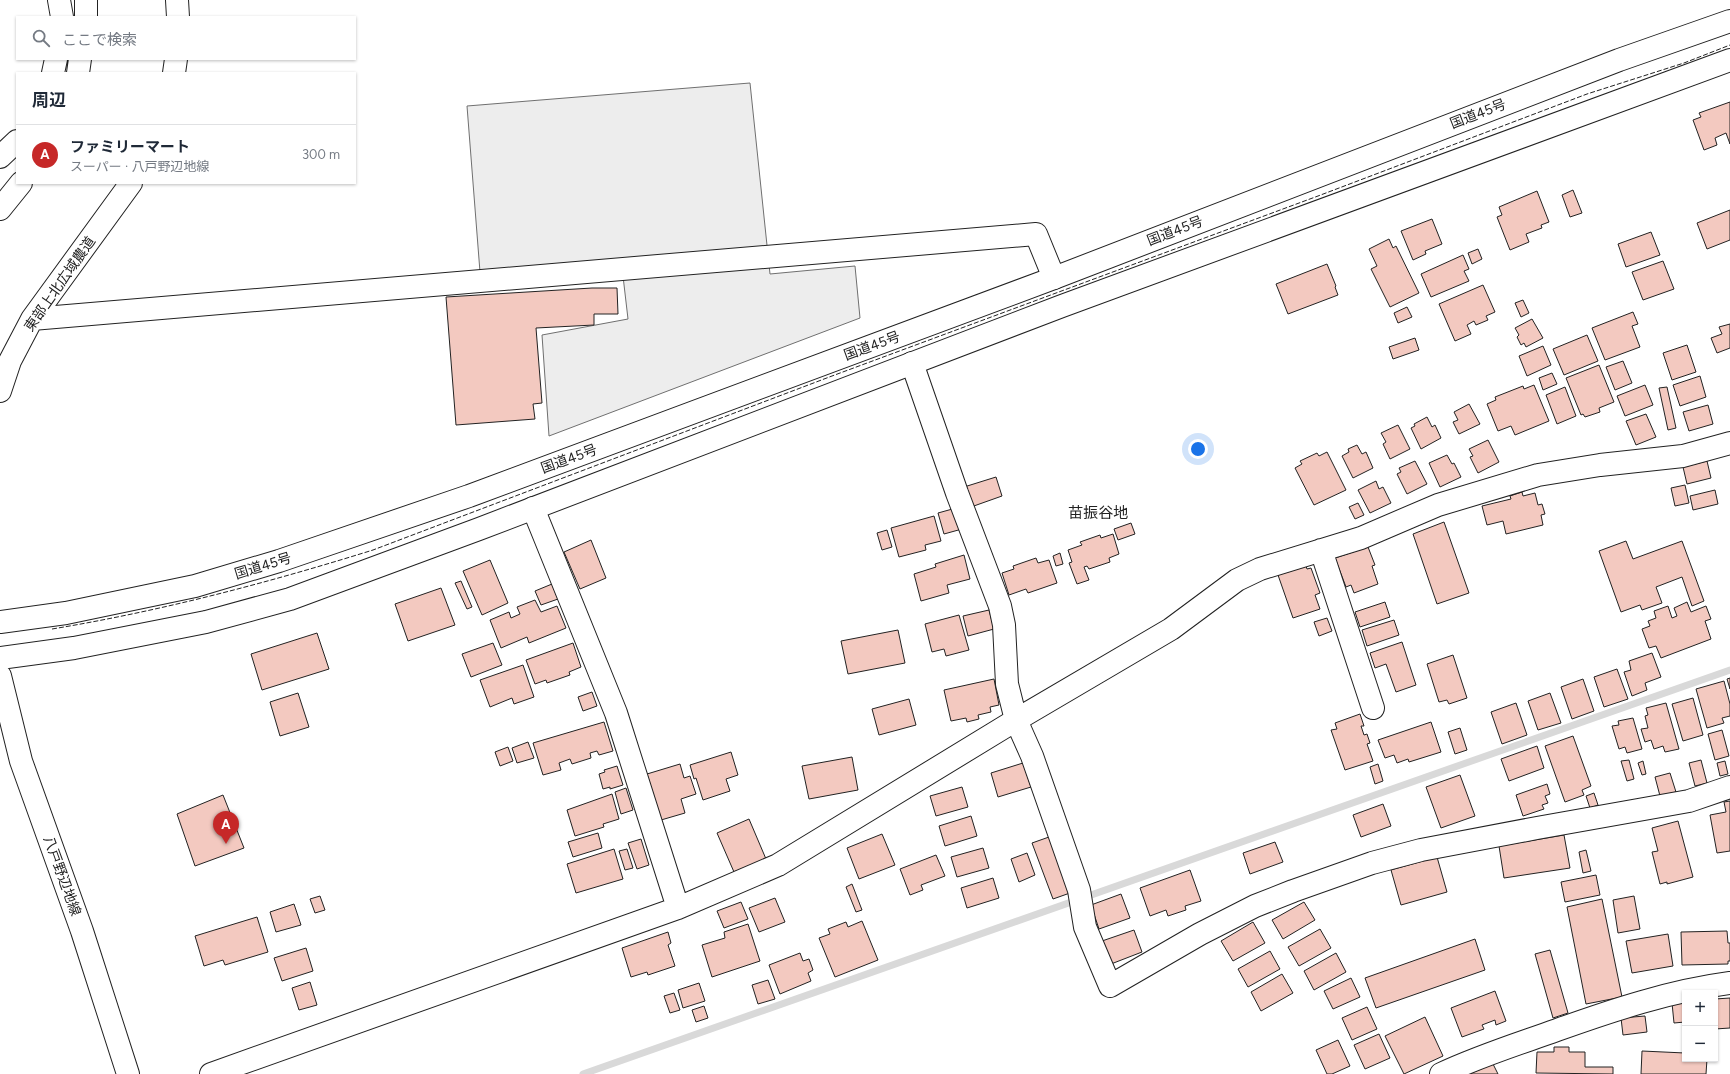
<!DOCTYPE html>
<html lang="ja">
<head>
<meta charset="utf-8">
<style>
	:root { --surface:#fff; --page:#f2f2f3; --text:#1f2937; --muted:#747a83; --line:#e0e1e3; --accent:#c62828 }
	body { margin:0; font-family:Figtree,"Noto Sans JP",sans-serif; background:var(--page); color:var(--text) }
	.controls { position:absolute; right:12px; bottom:12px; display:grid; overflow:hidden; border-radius:0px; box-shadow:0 1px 3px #0004 }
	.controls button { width:36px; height:36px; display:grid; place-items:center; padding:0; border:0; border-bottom:1px solid var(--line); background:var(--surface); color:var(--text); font:20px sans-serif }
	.you { position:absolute; left:1198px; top:449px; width:14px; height:14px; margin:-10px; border:3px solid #fff; border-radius:50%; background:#1a73e8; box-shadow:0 0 0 6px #1a73e833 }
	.badge { display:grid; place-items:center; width:26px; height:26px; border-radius:50%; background:var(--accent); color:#fff; font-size:13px; font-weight:700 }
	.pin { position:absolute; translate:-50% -33px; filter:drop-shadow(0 1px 2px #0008) }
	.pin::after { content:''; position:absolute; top:21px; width:14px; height:12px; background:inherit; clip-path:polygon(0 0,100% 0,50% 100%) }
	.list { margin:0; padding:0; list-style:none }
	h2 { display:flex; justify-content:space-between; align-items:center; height:52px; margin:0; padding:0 16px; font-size:17px }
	h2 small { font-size:13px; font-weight:400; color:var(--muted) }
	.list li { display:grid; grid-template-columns:26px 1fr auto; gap:12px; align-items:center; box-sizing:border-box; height:60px; padding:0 16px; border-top:1px solid var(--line) }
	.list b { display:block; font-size:15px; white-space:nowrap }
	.list p { margin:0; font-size:13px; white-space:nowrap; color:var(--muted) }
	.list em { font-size:13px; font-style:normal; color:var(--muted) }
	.icon { flex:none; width:22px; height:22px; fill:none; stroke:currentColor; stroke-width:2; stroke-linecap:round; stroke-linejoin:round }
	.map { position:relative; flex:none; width:1730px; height:1074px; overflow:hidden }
	.search { position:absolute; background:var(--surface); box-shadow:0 1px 3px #0004; left:16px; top:16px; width:340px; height:44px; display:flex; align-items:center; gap:10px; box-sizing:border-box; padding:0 14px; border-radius:0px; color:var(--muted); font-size:15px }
	.panel { position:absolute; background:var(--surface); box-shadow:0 1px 3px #0004; left:16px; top:72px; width:340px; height:112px; border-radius:0px }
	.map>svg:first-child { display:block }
	.parking { fill:#ededed; stroke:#6f6f6f }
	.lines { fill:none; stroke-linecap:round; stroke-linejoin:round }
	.stream { stroke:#d9d9d9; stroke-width:7 }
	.building { fill:#f3c9c0; stroke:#222 }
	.minor-casing { stroke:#222; stroke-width:24 }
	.major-casing { stroke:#222; stroke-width:24 }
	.highway-casing { stroke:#222; stroke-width:24 }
	.minor { stroke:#fff; stroke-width:22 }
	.major { stroke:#fff; stroke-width:22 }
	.highway { stroke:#fff; stroke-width:22 }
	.fence { stroke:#222; stroke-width:1; stroke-dasharray:5 2; stroke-linecap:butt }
	.labels { text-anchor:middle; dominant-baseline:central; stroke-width:3; stroke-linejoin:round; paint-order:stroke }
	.street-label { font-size:14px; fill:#222; stroke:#fff }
	.neighbourhood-label { font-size:15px; fill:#222; stroke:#fff }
</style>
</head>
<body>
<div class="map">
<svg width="1730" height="1074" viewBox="0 0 1730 1074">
	<rect width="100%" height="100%" fill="#fff"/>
	<!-- parking -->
	<path class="parking" d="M750 83 770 274 855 266 860 318 549 436 542 335 628 319 621 259 480 272 467 106Z"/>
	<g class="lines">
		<!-- stream -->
		<path class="stream" d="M583 1074 1730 670"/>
	</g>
	<!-- building -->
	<path class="building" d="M1730 102V144L1726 133 1715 138 1717 145 1704 150 1693 120 1701 117 1699 113Z
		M1573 190 1582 213 1570 217 1562 195Z
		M1537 191 1549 222 1541 225 1542 228 1526 234 1529 242 1510 250 1497 217 1502 215 1499 207Z
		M1730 210V240L1707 249 1697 223Z
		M1432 219 1442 244 1425 251 1426 254 1413 260 1401 231Z
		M1651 232 1660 255 1626 267 1618 244Z
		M1389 239 1393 248 1396 246 1419 293 1390 307 1371 269 1377 266 1369 249Z
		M1478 249 1482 259 1472 264 1468 253Z
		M1463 255 1469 269 1464 271 1469 281 1431 297 1421 274Z
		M1663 261 1674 289 1643 300 1632 272Z
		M1327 264 1336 286 1335 287 1338 295 1288 314 1276 284Z
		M1483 285 1495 312 1486 316 1488 320 1476 325 1474 321 1467 325 1471 334 1455 341 1439 304Z
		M592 288H617L618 314H594V325L536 328 542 403 533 404 535 419 456 425 446 297Z
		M1523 300 1529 313 1521 317 1515 303Z
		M1407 307 1412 317 1398 323 1394 313Z
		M1633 312 1638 324 1632 326 1640 347 1605 360 1592 328Z
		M1532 319 1543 338 1526 347 1524 343 1521 345 1517 337 1519 335 1515 328Z
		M1730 324V348L1717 353 1711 338 1722 334 1719 327Z
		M1587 335 1598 361 1564 375 1553 349Z
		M1415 338 1419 350 1393 359 1389 347Z
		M1687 345 1696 372 1672 380 1663 353Z
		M1543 346 1551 365 1527 376 1519 356Z
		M1623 361 1632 383 1615 390 1606 367Z
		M1599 365 1614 402 1599 408 1600 412 1585 417 1583 414 1581 415 1566 378Z
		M1552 373 1557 384 1543 390 1539 378Z
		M1700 376 1706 397 1680 406 1673 385Z
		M1534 385 1549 421 1515 435 1511 426 1498 431 1487 404 1496 400 1495 397 1523 386 1524 389Z
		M1645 385 1653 405 1625 416 1617 396Z
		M1565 387 1576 416 1557 424 1546 395Z
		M1667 387 1676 428 1668 430 1659 388Z
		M1469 404 1480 424 1459 434 1453 422 1458 420 1454 412Z
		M1708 405 1713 424 1689 431 1683 412Z
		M1646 414 1656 437 1636 445 1626 421Z
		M1427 417 1432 427 1435 425 1441 438 1421 449 1411 428 1415 426 1414 424Z
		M1398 425 1410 449 1390 459 1383 444 1386 442 1381 433Z
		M1488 440 1499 462 1478 473 1470 457 1473 456 1469 449Z
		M1357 445 1362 454 1366 452 1373 468 1353 478 1342 456 1349 452 1348 449Z
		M1327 452 1346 490 1314 505 1295 468 1302 464 1300 461 1317 453 1319 456Z
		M1447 455 1452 464 1454 463 1461 477 1440 487 1429 463Z
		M1415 461 1427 484 1407 494 1397 474 1401 472 1399 468Z
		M1707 461 1711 478 1687 484 1683 467Z
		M996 477 1002 496 971 507 964 487Z
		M1376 481 1379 489 1383 487 1391 503 1370 513 1358 490Z
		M1685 485 1689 503 1675 506 1671 488Z
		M1715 490 1718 504 1693 510 1690 496Z
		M1522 492 1523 496 1535 493 1538 505 1542 504 1545 514 1541 515 1543 525 1506 534 1503 521 1487 525 1482 506 1511 499 1510 496Z
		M1358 503 1364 515 1355 519 1349 507Z
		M956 508 962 529 944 534 938 513Z
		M934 516 941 541 925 545 926 550 899 557 891 528Z
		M1444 522 1469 593 1437 604 1413 534Z
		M1131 523 1135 534 1118 540 1114 529Z
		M887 530 892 547 882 550 877 533Z
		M1113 534 1119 554 1109 558 1110 562 1089 569 1087 566 1084 567 1089 580 1077 584 1069 563 1072 562 1068 550 1082 545 1080 542 1100 535 1101 538Z
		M591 540 606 578 580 589 564 552Z
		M1626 541 1633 559 1682 541 1704 601 1692 606 1682 577 1656 587 1662 603 1642 610 1640 605 1621 612 1599 551Z
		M1368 547 1375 565 1372 566 1378 584 1354 593 1351 585 1346 587 1335 558Z
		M1060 553 1063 564 1056 566 1053 556Z
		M964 555 970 579 947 585 949 593 921 601 914 574 936 567 935 564Z
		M1036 558 1038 563 1049 560 1057 583 1028 593 1026 589 1009 595 1002 573 1014 569 1013 566Z
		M490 560 508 603 482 615 463 571Z
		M1306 566 1307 569 1311 568 1320 593 1315 595 1320 609 1293 618 1278 575Z
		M461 581 472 607 467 609 455 583Z
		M552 584 558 599 541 605 535 591Z
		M441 588 455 625 408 641 395 604Z
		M535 600 541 612 557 606 566 628 529 643 527 637 501 648 490 620 509 612 511 618 520 614 517 607Z
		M1385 602 1390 617 1360 627 1355 612Z
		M1687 602 1691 612 1706 606 1711 619 1705 621 1711 639 1661 658 1656 646 1649 648 1642 629 1650 626 1648 621 1656 618 1654 611 1668 606 1672 618 1677 616 1674 608Z
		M989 610 994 629 968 636 963 616Z
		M959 615 969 650 946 656 944 649 932 652 925 624Z
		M1327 618 1332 631 1319 636 1314 622Z
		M1394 620 1399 635 1367 646 1362 630Z
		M898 630 905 663 848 674 841 641Z
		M317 633 329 669 262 690 251 654Z
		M1402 642 1416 685 1396 692 1386 664 1375 668 1370 653Z
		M493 643 502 665 471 677 462 654Z
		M573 643 581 667 569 672 570 675 547 683 546 680 535 684 526 660Z
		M1652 653 1661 677 1645 683 1647 690 1632 696 1624 672 1631 670 1629 661Z
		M1453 655 1467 698 1449 704 1447 700 1439 702 1427 664Z
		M523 665 534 697 514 704 512 698 490 707 480 680Z
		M1617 669 1628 699 1604 707 1594 677Z
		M1730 678V689L1727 679Z
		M994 679 999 705 990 707 991 712 978 715 979 719 967 722 966 718 951 721 944 690Z
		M1583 679 1594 711 1572 719 1561 687Z
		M1724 681 1730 704V716L1722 718 1724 723 1707 728 1696 689Z
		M592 692 597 706 583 711 578 697Z
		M298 693 309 727 280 736 270 702Z
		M1550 693 1561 723 1538 730 1528 701Z
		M1693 698 1703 735 1683 741 1672 704Z
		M909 699 916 725 879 735 872 709Z
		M1516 703 1527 735 1502 744 1491 712Z
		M1666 703 1679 749 1665 752 1663 746 1654 749 1651 740 1645 742 1641 729 1648 728 1645 716 1648 715 1646 708Z
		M1360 714 1364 726H1361L1364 735 1367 734 1370 743 1367 744 1373 761 1345 770 1331 730 1337 729 1335 723Z
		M1633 718 1642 749 1627 753 1625 747 1619 749 1612 726 1619 725 1618 721Z
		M604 722 613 751 599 755 597 751 590 753 591 758 572 764 570 759 559 763 561 770 543 775 533 743Z
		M1431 722 1441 752 1409 762 1408 759 1397 763 1394 755 1385 758 1378 740Z
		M1460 728 1467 750 1455 754 1448 732Z
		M1722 730 1729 756 1715 760 1708 734Z
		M1573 736 1591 786 1582 790 1584 795 1565 802 1545 746Z
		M528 742 534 758 517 763 512 748Z
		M1537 746 1544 768 1509 781 1501 759Z
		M508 747 513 761 500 766 495 752Z
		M731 752 738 775 726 779 730 791 703 800 696 778 694 779 690 765Z
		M852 757 858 790 809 799 802 766Z
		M1629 760 1634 779 1627 781 1621 761Z
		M1701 760 1707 783 1695 786 1689 763Z
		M1643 761 1646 774 1642 775 1638 763Z
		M1725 761 1728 774 1720 776 1717 763Z
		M1023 763 1031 787 998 797 991 773Z
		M680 764 684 778 690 776 696 794 681 799 685 813 661 820 647 774Z
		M1378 764 1383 781 1375 784 1370 767Z
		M617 766 623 785 610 789V787L603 789 599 774 605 772 604 770Z
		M1670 773 1676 792 1660 796 1655 777Z
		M1460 775 1475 816 1441 828 1426 787Z
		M1547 784 1550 794 1545 796 1548 803 1542 805 1544 809 1523 816 1516 795Z
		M962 787 968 807 936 816 930 796Z
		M626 788 633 810 621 814 615 792Z
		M1594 793 1598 805 1590 808 1586 796Z
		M612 794 619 819 603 824 604 827 575 836 567 810Z
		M223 795 244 848 195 866 177 814Z
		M1730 801V851L1717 853 1710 815 1726 812 1724 802Z
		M1383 804 1391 826 1361 837 1353 815Z
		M971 816 977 836 945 846 939 826Z
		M749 819 766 859 734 872 717 833Z
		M1678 821 1693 877 1667 884V882L1660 884 1652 852 1658 851 1652 828Z
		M598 833 602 848 573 857 568 842Z
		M882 834 895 865 859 879 847 848Z
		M1564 835 1570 868 1504 878 1499 846Z
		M1049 837 1070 893 1053 899 1032 843Z
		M641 839 649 865 637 869 628 843Z
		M1275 842 1283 862 1250 874 1243 853Z
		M983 848 989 868 957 877 951 857Z
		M614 849 623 879 576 893 567 864Z
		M627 849 633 868 625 870 619 851Z
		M1586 850 1591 871 1583 873 1579 852Z
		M1027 853 1035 875 1019 882 1011 859Z
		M936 855 945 876 921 885 923 890 910 895 900 869Z
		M1437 857 1447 892 1401 905 1391 870Z
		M1190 870 1201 901 1185 906 1186 910 1168 916 1166 910 1150 916 1140 888Z
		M1596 875 1600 895 1565 902 1561 882Z
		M993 878 999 898 967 908 961 888Z
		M852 884 862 910 856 912 846 887Z
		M1121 894 1130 918 1099 929 1091 905Z
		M320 896 325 910 315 913 310 899Z
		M1634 896 1640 929 1618 933 1613 900Z
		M775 898 785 922 759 932 749 908Z
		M1602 899 1622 997 1586 1004 1567 907Z
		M741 902 748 919 724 928 717 911Z
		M1304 902 1315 920 1283 939 1272 920Z
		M294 904 301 925 276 932 270 912Z
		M257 917 268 952 225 965 223 960 204 966 195 936Z
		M862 921 878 960 835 977 819 938 830 934 828 929 846 922 848 927Z
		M1253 922 1265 943 1233 961 1221 941Z
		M748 924 760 961 712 977 702 945 725 938 724 932Z
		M1320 929 1331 948 1299 966 1288 947Z
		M1134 930 1142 952 1111 964 1102 941Z
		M1727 931 1728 943H1730V961H1728V964L1682 965 1681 932Z
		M668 932 671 943 668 945 675 966 648 975 647 972 631 977 622 948Z
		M1668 934 1673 966 1632 973 1626 941Z
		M1475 939 1485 970 1376 1008 1365 978Z
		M306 948 313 971 282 981 274 958Z
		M1550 950 1568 1013 1553 1018 1535 954Z
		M1270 951 1280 969 1248 987 1238 969Z
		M800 953 803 961 809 959 813 970 808 973 811 981 780 994 769 965Z
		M1336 953 1346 972 1314 990 1304 971Z
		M1282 974 1293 993 1261 1011 1251 992Z
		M1351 978 1360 997 1333 1009 1324 991Z
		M768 980 775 999 758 1004 752 985Z
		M310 982 317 1005 299 1010 292 988Z
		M699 983 705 1001 683 1008 678 990Z
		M1495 991 1506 1021 1496 1025 1495 1020 1482 1025 1484 1029 1462 1037 1451 1008Z
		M674 993 680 1010 670 1013 664 996Z
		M1730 998V1028L1715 1029V999Z
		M1685 1002V1022L1674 1023 1672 1003Z
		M704 1006 708 1018 696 1022 692 1010Z
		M1367 1007 1377 1029 1352 1040 1342 1018Z
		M1645 1016 1647 1032 1623 1035 1621 1018Z
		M1425 1017 1443 1056 1404 1074 1385 1036Z
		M1379 1034 1390 1058 1365 1069 1354 1045Z
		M1338 1040 1350 1066 1332 1074H1327L1316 1050Z
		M1554 1047H1569V1052H1585V1067H1613V1074L1536 1073 1537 1052H1554Z
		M1642 1051 1685 1053V1059H1707L1706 1074H1641Z
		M1493 1064 1498 1074H1469Z"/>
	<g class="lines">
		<defs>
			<path id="minor" d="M177 0 178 17
				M174 73 176 59
				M32 319 1036 234 1054 278
				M912 363 957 493 1000 606 1004 625 1007 684 1016 720 1032 756 1079 890 1085 927 1110 986 1200 934 1255 906 1293 891 1372 863 1421 850 1537 828 1689 801 1730 787
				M0 391 10 361 32 319 131 183
				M533 508 616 713 678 908
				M1321 550 1373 708
				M211 1074 678 908 778 865 1016 720 1171 629 1237 580 1260 569 1361 538 1438 505 1538 475 1600 465 1683 456 1730 443
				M1441 1074C1479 1056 1518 1044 1557 1030 1613 1010 1670 991 1730 983"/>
			<path id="major" d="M0 676 21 761 82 931 128 1074"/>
			<path id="highway" d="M59 0 62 17
				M86 17V0
				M53 73 56 59
				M78 73 80 59
				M0 157 17 141
				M0 209 21 183
				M0 622 66 613 195 586 279 561 469 496 1054 278 1619 60 1730 21
				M0 658 74 648 206 622 290 599 479 529 1062 306 1730 60"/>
		</defs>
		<!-- minor casing -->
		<use href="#minor" class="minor-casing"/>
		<!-- major casing -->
		<use href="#major" class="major-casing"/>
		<!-- highway casing -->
		<use href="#highway" class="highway-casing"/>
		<!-- minor -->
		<use href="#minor" class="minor"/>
		<!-- major -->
		<use href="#major" class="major"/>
		<!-- highway -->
		<use href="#highway" class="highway"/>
		<!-- fence -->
		<path class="fence" d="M52 629C161 611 267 583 373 550L832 376 1318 196 1587 94 1684 63 1730 45"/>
	</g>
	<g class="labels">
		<!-- street labels -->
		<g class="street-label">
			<text transform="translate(1478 114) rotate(-21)">国道45号</text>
			<text transform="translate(1175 231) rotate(-21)">国道45号</text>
			<text transform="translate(60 284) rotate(-55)">東部上北広域農道</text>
			<text transform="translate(872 346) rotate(-20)">国道45号</text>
			<text transform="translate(569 459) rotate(-20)">国道45号</text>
			<text transform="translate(263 566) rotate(-17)">国道45号</text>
			<text transform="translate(62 876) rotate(70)">八戸野辺地線</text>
		</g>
		<!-- neighbourhood labels -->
		<g class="neighbourhood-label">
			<text x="1098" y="513">苗振谷地</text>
		</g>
	</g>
</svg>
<div class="controls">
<button>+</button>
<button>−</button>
</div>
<div class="you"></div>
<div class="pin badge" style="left:226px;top:844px">A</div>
<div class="search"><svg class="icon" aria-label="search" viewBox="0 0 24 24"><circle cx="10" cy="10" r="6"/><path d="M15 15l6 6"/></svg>ここで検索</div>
<section class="panel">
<h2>周辺<small></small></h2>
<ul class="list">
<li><span class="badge">A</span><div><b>ファミリーマート</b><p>スーパー · 八戸野辺地線</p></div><em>300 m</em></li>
</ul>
</section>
</div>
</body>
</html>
